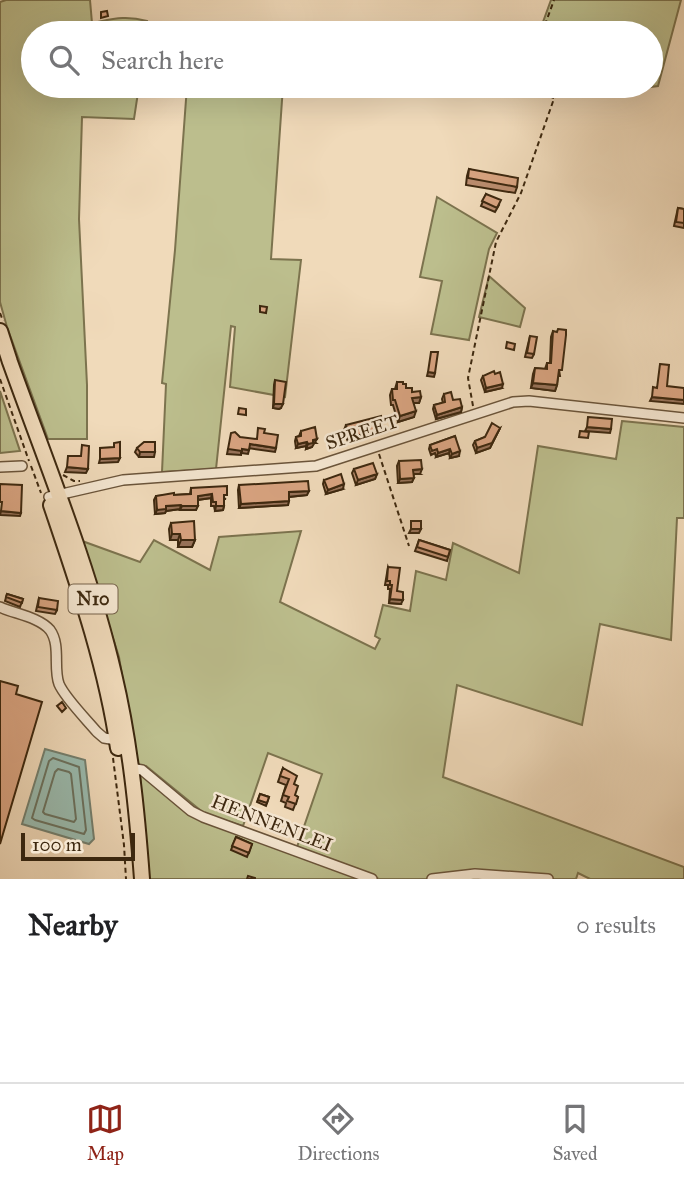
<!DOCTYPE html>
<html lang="en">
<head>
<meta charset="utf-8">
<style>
	:root { --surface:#fff; --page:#f6f6f6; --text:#202124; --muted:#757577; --line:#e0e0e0; --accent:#8f2418 }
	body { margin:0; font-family:"IM FELL Great Primer",serif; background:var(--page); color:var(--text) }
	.scale { position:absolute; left:21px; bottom:18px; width:114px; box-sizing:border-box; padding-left:7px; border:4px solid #3d280f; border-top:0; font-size:19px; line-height:24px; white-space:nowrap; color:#3d280f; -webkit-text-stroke:5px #f5e7d2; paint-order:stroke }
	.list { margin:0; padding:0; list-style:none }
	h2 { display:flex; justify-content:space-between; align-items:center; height:91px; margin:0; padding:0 28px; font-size:30px }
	h2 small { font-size:23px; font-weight:400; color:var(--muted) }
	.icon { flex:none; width:38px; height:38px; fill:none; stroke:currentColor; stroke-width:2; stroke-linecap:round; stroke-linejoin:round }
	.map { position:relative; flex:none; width:684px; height:879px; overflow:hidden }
	.search { position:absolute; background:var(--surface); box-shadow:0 7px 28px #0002; left:21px; right:21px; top:21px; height:77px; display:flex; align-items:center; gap:18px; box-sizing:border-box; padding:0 24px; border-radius:38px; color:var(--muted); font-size:26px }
	.sheet { height:203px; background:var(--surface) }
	nav { display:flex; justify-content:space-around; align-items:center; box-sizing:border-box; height:98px; border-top:2px solid var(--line); background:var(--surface); font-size:19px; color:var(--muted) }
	nav a { display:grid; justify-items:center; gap:4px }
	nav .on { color:var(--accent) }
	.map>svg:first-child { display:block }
	.green { fill:#bcbe8d; stroke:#7c734e; stroke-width:2 }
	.water { fill:#9abbaf; stroke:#75806f; stroke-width:2 }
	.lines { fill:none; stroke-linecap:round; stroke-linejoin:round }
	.shore { stroke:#6c725f; stroke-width:2 }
	.minor-casing { stroke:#6a543a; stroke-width:12 }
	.primary-casing { stroke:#3d280f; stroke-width:18 }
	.path { stroke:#3d280f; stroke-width:2; stroke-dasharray:5 3.5; stroke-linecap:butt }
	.minor { stroke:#f5e7d2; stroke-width:9 }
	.primary { stroke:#f0daba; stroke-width:14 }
	.wall { fill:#bb8d6f; stroke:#3d280f; stroke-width:2 }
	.shaded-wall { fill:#98735a; stroke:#3d280f; stroke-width:2 }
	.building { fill:#d9a481; stroke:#3d280f; stroke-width:2 }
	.labels { text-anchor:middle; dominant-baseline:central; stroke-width:5; stroke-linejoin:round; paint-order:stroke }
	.shield { fill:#f5e7d2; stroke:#74614a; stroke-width:2 }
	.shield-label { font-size:18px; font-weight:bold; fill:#3d280f }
	.street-label { font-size:19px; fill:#3d280f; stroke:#f5e7d2 }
</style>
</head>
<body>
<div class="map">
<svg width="684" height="879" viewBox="0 0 684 879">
	<rect width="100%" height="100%" fill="#f0daba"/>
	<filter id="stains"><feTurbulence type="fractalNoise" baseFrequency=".00286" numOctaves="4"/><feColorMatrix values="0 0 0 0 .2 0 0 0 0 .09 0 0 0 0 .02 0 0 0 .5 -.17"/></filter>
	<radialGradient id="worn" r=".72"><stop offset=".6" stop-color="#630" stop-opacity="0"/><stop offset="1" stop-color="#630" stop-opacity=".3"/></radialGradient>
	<!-- green -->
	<path class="green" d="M6 0H90L92 23C113 19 125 15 147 21L145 33H33V86H139L134 119 82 117 79 219 87 385V439H48L7 327 0 302V2Z
		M551 0H681L658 86 595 94 597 86H651V33H575L566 31 565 33H539Z
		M187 86H283L271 259 301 260 285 397 230 387 235 327 231 326 216 469 162 472 166 384 162 383 175 250Z
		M437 197 497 233 489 249 469 340 431 334 442 281 420 277Z
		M489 276 525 308 520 327 479 317Z
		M0 391 20 451 0 453Z
		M622 421 684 427V518H677L671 640 600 624 582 725 457 685 443 777 684 867V879H590L578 873 576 879H379L297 847 322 774 268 753 243 826 205 814 146 766 137 765 119 657 82 541 140 562 154 540 210 570 219 537 301 531 280 602 375 649 380 639 375 636 383 605 410 611 416 571 446 580 453 543 519 573 538 446 616 459Z
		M140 773 191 815 361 879H147Z"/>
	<!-- water -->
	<path class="water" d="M45 749 85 760 94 839 89 844 22 824Z"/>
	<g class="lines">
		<!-- shore -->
		<path class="shore" d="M53 758 79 767 86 830 84 834 35 820 32 818 49 761Z
			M58 769 69 772 71 774 76 819 74 822 45 814 43 812 55 772Z"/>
		<defs>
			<path id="minor" d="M0 467 22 466
				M49 497 123 480 316 466 513 402 529 401 684 418
				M0 607C15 614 39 617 50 630 61 645 53 668 59 684 65 698 87 720 97 732L104 738 117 740
				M130 768 142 770 191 811 203 817 372 879
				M432 879 475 874 548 879"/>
			<path id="primary" d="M0 331 10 362C47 465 89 567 114 674 130 741 137 811 142 879
				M51 505C78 585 106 665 118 748"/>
		</defs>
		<!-- minor casing -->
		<use href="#minor" class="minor-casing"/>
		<!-- primary casing -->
		<use href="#primary" class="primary-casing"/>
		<!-- path -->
		<path class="path" d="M542 33 554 0
			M523 86 522 89 554 98
			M0 313 3 321
			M0 379 29 461
			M473 406 468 378 496 242 521 193 557 90
			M379 454 409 546
			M31 466 41 493
			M63 475 74 481H80
			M113 758 124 845 126 879"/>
		<!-- minor -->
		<use href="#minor" class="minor"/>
		<!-- primary -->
		<use href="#primary" class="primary"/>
	</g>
	<!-- wall -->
	<path class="wall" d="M469 169 517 187 515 193 466 185 467 176Z
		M486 194 499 205 495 212 481 206Z
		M678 208 684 209V228L674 226Z
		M553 331 560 376H558L557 385 555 391 531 388 533 374 535 368 545 369 547 363H550L551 337Z
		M530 336 534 354 532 358 525 357Z
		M483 376 502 388 485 392 481 380Z
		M275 380 281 408 279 409 273 408 274 385Z
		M397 382 403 384 406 388 421 397 419 403H414V417L398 422 393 405H391L390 395 392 389H395Z
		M444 394 462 407 461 412 436 419 433 409 434 405 443 403 442 399Z
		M346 425 380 433 348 442 344 430Z
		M500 428 490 448 476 453 473 445 475 441 485 437Z
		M301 431 316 443H313L312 447 306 449V446L296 448 295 441 296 437 299 436Z
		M455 436 459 456 450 458 449 453 436 457 435 453 431 455 429 449 430 445Z
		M137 448 154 457H139L135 452Z
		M399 461 420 474H414L412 482 398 483 397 466Z
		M354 469 377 474 375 479 356 485 352 473Z
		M324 480 343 489 326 494 323 484Z
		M239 485 307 495 289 497 288 505 239 508 238 490Z
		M191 488 226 499H224V506L223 510 215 511 214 506H211V498L198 500 196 510H180V509L166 511 165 513 155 514 154 500 156 496 190 494Z
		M171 523 195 540 192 547H178V540H170L169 529Z
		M419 540 450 550 447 561 415 551Z
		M388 567 397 591 401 604 389 603 390 589H388V585H385Z
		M7 594 23 599 20 607 5 601Z
		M39 598 57 610 55 614 36 611Z
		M283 768 294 784 295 795 298 797 293 810 285 807 286 803 281 801 286 785 278 782Z
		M260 794 269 797 266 806 257 802Z
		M236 837 252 844 247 857 231 850Z"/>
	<!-- shaded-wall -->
	<path class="shaded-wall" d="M428 372 435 373 434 377 427 376Z
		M533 383 557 385 555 391 531 388Z
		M503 384 502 388 485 392 486 388Z
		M421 397 419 403H410L412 398Z
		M652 397 684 400V404L650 401Z
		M274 404H283L281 408 279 409 273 408Z
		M462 407 461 412 436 419 437 415Z
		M416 411 414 417 398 422 400 416Z
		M587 427 611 429 610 433 585 431Z
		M500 428 490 448 476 453 477 448Z
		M381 429 380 433 348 442 349 438Z
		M317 439 312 447 306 449 308 444 313 440Z
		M307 442 306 446 296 448 298 444Z
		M250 444 276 448 275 452 248 448Z
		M228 449H242L249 450 248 454 241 453V455L227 454Z
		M450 449 449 453 436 457 438 453Z
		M460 451 459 456 450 458 452 454Z
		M140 452H155L154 457H139Z
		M120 458 118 462 99 463 100 459Z
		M67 467 88 469 86 473 65 472Z
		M422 469 420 474H412L413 470Z
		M377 474 375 479 356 485 358 480Z
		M414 478 412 482 398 483 400 479Z
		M344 484 343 489 326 494 328 490Z
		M309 491 307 495 287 497 289 492Z
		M212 494 211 498 196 500 198 496Z
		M289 501 288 505 239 508 241 504Z
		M181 505 180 509 166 511 165 513 155 514 157 510 166 506Z
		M182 506H198L196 510H180Z
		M216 506H224L223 510 215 511Z
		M1 511 21 513 20 516 0 515Z
		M411 529H421L419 533H409Z
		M172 534H180L178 540H170Z
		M181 540H195L192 547H178Z
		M390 599 403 600 401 604 389 603Z"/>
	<!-- building -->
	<path class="building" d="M107 11 108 16 101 18V12Z
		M469 169 518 178 517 187 468 178Z
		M486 194 501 200 497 208 482 201Z
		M678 208 684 209V223L676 222Z
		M260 306 267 307 266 313 260 312Z
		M558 329 566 330V335L562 370H559L557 385 533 383 535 368 547 369V363H551L553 331 557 332Z
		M530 336 537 337 534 354 527 353Z
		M507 342 515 344 514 350 506 348Z
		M431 352H438L435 373 428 372Z
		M660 364 669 365 667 386 684 388V400L652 397 653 387 657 388Z
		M494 371 495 374 500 372 503 384 486 388 483 376Z
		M275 380 286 382 283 404H274Z
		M397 382H403V384H406V388H412V392L420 391 421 397 412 398 416 411 400 416 395 400H393L392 389H397Z
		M451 392 453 400 460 399 462 407 437 415 434 405 445 402 444 394Z
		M239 408 246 409V415L238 414Z
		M381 416V429L349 438 346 425Z
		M588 417 612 419 611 429 587 427Z
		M492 423 500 428 492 443 477 448 475 441 485 437Z
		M315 427 317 439 313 440V443L308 444 307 442 298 444 296 437 301 436V431Z
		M258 428 265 429 264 433 278 435 276 448 250 444 249 450 242 449V451L228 449 231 433 235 432 240 437 257 439Z
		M580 431 589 432 588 438 579 437Z
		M455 436 460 451 452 454 450 449 438 453 437 449 432 451 430 445Z
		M120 442V458L100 459V448L114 447V443Z
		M144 442H155V452H140L137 448Z
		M82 445 89 446 88 469 67 467 68 456H81Z
		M421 460 422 469 413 470 414 478 400 479 399 461Z
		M373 463 377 474 358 480 354 469Z
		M341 474 344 484 328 490 324 480Z
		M308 481 309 491 289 492V501L241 504 239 485Z
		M0 484 22 485 21 513 1 511 2 502H0Z
		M227 486V495H224V506H216V502H213L212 494 198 496V506H182L181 505 166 506V509L157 510 156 496 174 493V495L191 494V488Z
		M194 521 195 540H181L180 534H172L171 523Z
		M411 521H421V529H411Z
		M419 540 450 550 448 557 417 547Z
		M388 567 400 568 397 591 403 592V600L390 599 392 585H390V581H387Z
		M7 594 23 599 22 603 6 597Z
		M39 598 58 601 57 610 38 607Z
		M0 681 18 686 16 694 42 702 0 844Z
		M62 702 66 708 62 712 57 706Z
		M283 768 297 776 294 784 298 786 295 795 298 797 296 804 287 801 289 797 283 795 289 779 280 776Z
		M260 794 269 797 267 803 258 800Z
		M236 837 252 844 249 853 232 846Z
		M248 876 255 878V879H247Z"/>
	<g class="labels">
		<!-- shield labels -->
		<rect class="shield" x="68.5" y="584.5" width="49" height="29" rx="5"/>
		<g class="shield-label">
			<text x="93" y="599">N10</text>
		</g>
		<!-- street labels -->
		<g class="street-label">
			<text transform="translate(362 432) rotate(-18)">SPREET</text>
			<text transform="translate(272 823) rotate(21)">HENNENLEI</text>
		</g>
	</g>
	<rect width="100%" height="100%" filter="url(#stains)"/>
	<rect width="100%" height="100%" fill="url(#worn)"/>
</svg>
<div class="scale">100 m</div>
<div class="search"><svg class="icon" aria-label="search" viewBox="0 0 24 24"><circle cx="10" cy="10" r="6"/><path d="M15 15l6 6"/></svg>Search here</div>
</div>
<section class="sheet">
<h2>Nearby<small>0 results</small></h2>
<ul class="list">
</ul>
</section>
<nav>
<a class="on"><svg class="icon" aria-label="map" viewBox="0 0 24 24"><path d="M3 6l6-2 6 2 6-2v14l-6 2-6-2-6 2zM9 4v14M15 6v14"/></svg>Map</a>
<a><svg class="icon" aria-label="directions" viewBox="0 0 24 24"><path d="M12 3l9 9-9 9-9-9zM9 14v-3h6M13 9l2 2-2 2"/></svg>Directions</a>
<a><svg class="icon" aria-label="saved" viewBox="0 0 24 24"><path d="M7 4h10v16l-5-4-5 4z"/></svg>Saved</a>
</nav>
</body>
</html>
